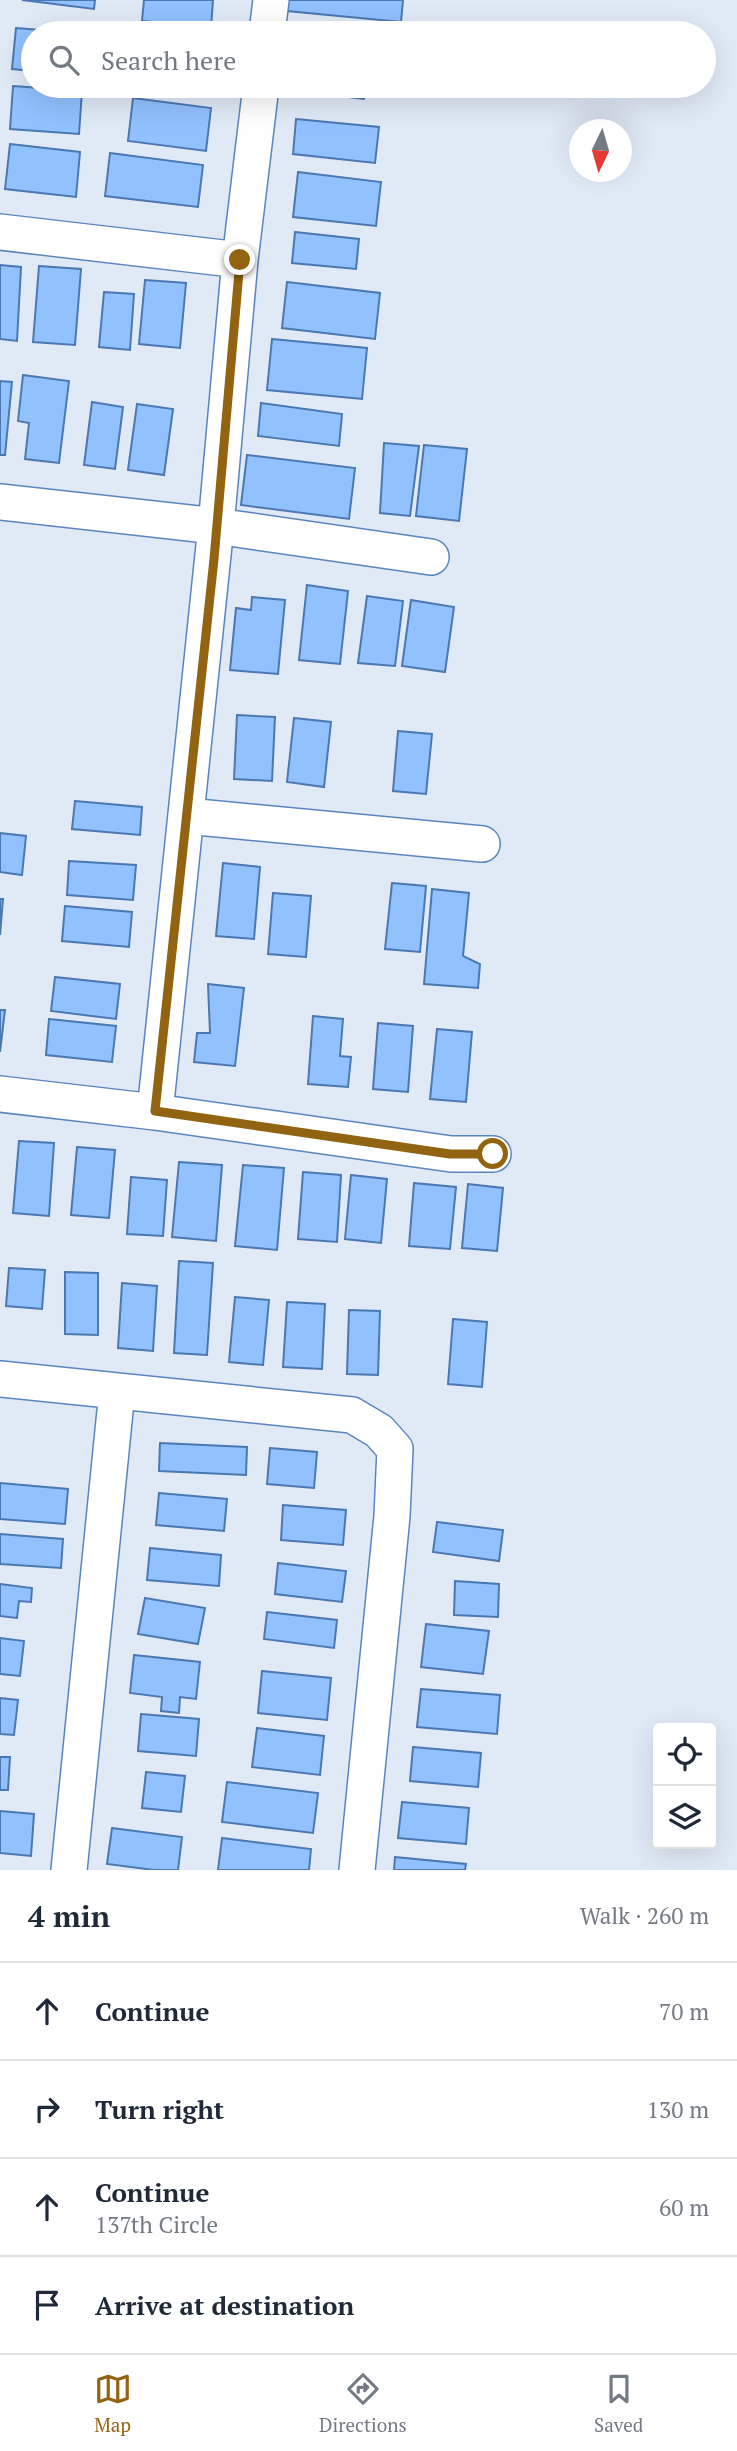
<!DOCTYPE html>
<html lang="en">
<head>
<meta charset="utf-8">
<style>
	:root { --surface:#fff; --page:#f2f2f3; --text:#1f2937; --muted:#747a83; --line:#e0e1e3; --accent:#926411 }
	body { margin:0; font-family:"PT Serif",serif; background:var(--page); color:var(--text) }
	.controls { position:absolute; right:21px; bottom:21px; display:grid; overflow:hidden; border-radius:7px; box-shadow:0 7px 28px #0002 }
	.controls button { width:63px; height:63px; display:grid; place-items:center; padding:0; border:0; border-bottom:2px solid var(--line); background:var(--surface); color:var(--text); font:35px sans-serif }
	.compass { position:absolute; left:569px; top:119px; width:63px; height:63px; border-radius:50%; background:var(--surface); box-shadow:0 7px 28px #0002; rotate:185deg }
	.stop { position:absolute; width:21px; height:21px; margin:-16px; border:5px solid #926411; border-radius:50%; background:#fff }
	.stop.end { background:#926411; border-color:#fff; box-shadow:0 2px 7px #0008 }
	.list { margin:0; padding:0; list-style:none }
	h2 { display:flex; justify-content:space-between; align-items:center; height:91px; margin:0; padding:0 28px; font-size:30px }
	h2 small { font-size:23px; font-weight:400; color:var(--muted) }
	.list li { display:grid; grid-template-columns:46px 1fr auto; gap:21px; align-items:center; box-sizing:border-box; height:98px; padding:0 28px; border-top:2px solid var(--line) }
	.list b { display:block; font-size:26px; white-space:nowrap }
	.list p { margin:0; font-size:23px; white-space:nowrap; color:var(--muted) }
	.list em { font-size:23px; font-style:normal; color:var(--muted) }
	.icon { flex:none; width:38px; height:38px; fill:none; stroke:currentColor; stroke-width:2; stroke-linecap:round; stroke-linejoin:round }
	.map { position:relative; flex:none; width:737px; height:1870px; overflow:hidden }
	.search { position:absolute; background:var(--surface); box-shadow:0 7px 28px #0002; left:21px; right:21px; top:21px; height:77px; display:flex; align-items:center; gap:18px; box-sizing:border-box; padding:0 24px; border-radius:38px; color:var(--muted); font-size:26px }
	.sheet { height:483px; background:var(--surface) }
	nav { display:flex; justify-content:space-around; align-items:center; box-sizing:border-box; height:98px; border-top:2px solid var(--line); background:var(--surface); font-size:19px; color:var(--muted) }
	nav a { display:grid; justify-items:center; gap:4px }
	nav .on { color:var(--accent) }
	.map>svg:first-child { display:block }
	.building { fill:#92c1ff; stroke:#4c78b1; stroke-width:2 }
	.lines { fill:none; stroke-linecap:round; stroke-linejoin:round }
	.minor-casing { stroke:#5985bf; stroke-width:38 }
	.minor { stroke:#fff; stroke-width:35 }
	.route { stroke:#926411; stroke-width:9 }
</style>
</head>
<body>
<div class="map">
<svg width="737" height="1870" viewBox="0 0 737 1870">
	<rect width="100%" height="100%" fill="#e0eaf7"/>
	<!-- building -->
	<path class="building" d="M22 0H95L94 9Z
		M144 0H213L211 28 142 21Z
		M288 0H403L401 22 287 11Z
		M16 28 78 33H33V71L12 69Z
		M13 86 82 91 79 134 10 129Z
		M148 86H218V93Z
		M297 86H365L364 99 297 91Z
		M133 98 211 108 206 151 128 141Z
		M296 119 379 127 375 163 293 154Z
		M10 144 80 152 76 197 5 189Z
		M110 153 203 165 198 207 105 196Z
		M298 172 381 182 376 226 293 217Z
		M295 232 359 239 356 269 292 263Z
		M0 265 21 267 17 341 0 339Z
		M39 266 81 269 75 345 33 342Z
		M145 280 186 283 180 348 139 344Z
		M287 282 380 293 375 339 282 328Z
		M104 292 134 294 130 350 99 347Z
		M272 339 367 348 362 399 267 390Z
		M23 375 69 381 59 463 25 459 29 423 18 421Z
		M0 381 12 382 5 455H0Z
		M92 402 123 407 115 469 84 465Z
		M261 403 342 414 339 446 258 436Z
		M137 404 173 409 164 475 128 470Z
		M384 443 419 446 410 516 380 513Z
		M424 445 467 449 459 521 416 516Z
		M247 455 355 468 349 519 241 505Z
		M307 585 348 591 340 664 299 660Z
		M367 596 403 601 395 666 358 663Z
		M252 597 285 600 278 674 230 670 236 608 251 610Z
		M411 600 454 607 445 672 402 666Z
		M237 715 275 717 272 781 234 779Z
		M294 718 331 722 324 787 287 782Z
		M398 731 432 734 426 794 393 791Z
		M75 801 142 807 140 835 72 829Z
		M0 833 26 836 22 875 0 872Z
		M69 861 136 865 133 900 67 895Z
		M223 863 260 867 254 939 216 936Z
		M392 883 426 886 420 952 385 949Z
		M432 889 469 893 463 956 480 964 478 988 424 984Z
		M273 893 311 896 306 957 268 954Z
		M0 899H3L0 935Z
		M65 906 132 912 129 947 62 941Z
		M55 977 120 984 116 1019 51 1011Z
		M208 984 244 988 235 1066 194 1062 197 1033H210Z
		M0 1010H5L0 1052Z
		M313 1016 343 1019 340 1056 351 1057 348 1087 308 1084Z
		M49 1019 116 1026 112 1062 46 1055Z
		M378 1023 413 1026 408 1092 373 1089Z
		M437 1029 472 1032 466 1102 430 1099Z
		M19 1141 54 1143 49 1216 13 1213Z
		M77 1147 115 1150 109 1218 71 1215Z
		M179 1162 222 1165 216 1241 172 1237Z
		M243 1165 284 1168 277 1250 235 1246Z
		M303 1172 341 1175 337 1242 298 1239Z
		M351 1175 387 1179 381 1243 345 1239Z
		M131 1177 167 1180 163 1236 127 1234Z
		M414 1183 456 1187 450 1249 409 1246Z
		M468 1184 503 1188 497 1251 462 1248Z
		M179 1261 213 1263 207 1355 174 1353Z
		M9 1268 45 1270 42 1309 6 1306Z
		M65 1272 98 1273V1335L65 1334Z
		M122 1283 157 1286 153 1351 118 1348Z
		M235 1297 269 1300 263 1365 229 1362Z
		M287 1302 325 1304 322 1369 283 1367Z
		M349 1310 380 1311 378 1375 347 1374Z
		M453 1319 487 1322 482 1387 448 1384Z
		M160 1443 247 1447 246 1475 159 1471Z
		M270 1448 317 1452 314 1488 267 1484Z
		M0 1483 68 1489 65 1524 0 1519Z
		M159 1493 227 1499 224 1531 156 1525Z
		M283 1505 346 1510 343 1545 281 1540Z
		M437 1522 503 1530 499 1561 433 1552Z
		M0 1534 63 1539 61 1568 0 1564Z
		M150 1548 221 1555 219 1586 147 1580Z
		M278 1563 346 1571 342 1602 275 1594Z
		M455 1581 499 1584 498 1617 454 1615Z
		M0 1584 32 1588 31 1602 19 1601 17 1618 0 1616Z
		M145 1598 205 1608 198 1644 138 1634Z
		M267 1612 337 1620 334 1648 264 1639Z
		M426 1624 489 1631 483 1674 421 1667Z
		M0 1638 24 1641 20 1676 0 1674Z
		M134 1655 200 1662 196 1699 180 1697 179 1713 161 1711 162 1697 130 1693Z
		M262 1671 331 1678 327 1720 258 1713Z
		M421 1689 500 1695 497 1734 417 1727Z
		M0 1698 18 1700 14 1735 0 1734Z
		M141 1714 199 1719 196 1756 138 1751Z
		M257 1728 324 1736 320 1775 252 1767Z
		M413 1747 481 1753 478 1787 410 1781Z
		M0 1757H10L8 1790H0Z
		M146 1772 185 1776 181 1812 142 1808Z
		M227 1782 318 1793 313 1833 222 1822Z
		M402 1802 469 1808 466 1844 398 1838Z
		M0 1811 34 1814 31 1856 0 1853Z
		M112 1828 182 1837 178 1870H154L107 1864Z
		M222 1838 311 1849 309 1870H218Z
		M395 1857 466 1864 465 1870H394Z"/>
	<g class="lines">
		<defs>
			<path id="minor" d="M267 33 271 0
				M0 232 240 260
				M0 502 216 526 240 260 261 86
				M187 816 482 844
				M0 1094 155 1112 451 1154H493
				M155 1112 216 526 431 557
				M0 1379 352 1415 379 1431 395 1449 392 1516 357 1870
				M69 1870 117 1391"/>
		</defs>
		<!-- minor casing -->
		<use href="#minor" class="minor-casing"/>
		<!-- minor -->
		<use href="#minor" class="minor"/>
	</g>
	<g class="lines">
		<!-- route -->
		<path class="route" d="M240 260 214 559 155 1111 450 1154H493"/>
	</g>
</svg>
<div class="controls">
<button><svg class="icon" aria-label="locate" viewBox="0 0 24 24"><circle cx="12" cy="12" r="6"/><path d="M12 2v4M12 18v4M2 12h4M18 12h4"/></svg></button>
<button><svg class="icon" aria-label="layers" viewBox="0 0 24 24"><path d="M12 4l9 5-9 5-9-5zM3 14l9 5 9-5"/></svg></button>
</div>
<svg class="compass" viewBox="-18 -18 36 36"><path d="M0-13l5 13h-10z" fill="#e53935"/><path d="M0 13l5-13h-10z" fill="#747a83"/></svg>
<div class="stop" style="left:493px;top:1154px"></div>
<div class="stop end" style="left:240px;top:260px"></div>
<div class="search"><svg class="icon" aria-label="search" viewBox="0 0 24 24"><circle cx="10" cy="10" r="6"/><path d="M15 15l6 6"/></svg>Search here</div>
</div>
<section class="sheet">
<h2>4 min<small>Walk · 260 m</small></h2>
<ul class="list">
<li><svg class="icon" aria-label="ahead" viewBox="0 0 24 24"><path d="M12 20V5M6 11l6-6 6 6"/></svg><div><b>Continue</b></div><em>70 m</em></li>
<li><svg class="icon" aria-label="right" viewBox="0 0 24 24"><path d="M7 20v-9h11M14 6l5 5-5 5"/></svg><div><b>Turn right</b></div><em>130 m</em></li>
<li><svg class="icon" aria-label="ahead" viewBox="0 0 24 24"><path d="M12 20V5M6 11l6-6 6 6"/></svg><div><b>Continue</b><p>137th Circle</p></div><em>60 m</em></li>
<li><svg class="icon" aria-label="arrive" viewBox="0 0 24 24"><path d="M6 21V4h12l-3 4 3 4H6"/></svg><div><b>Arrive at destination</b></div></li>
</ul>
</section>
<nav>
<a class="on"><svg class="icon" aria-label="map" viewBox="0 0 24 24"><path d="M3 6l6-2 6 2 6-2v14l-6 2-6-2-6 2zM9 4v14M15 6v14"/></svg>Map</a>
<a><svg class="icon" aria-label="directions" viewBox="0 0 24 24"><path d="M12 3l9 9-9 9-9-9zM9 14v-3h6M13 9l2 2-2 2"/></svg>Directions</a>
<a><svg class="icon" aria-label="saved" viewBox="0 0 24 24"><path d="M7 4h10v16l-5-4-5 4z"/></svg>Saved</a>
</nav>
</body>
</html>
